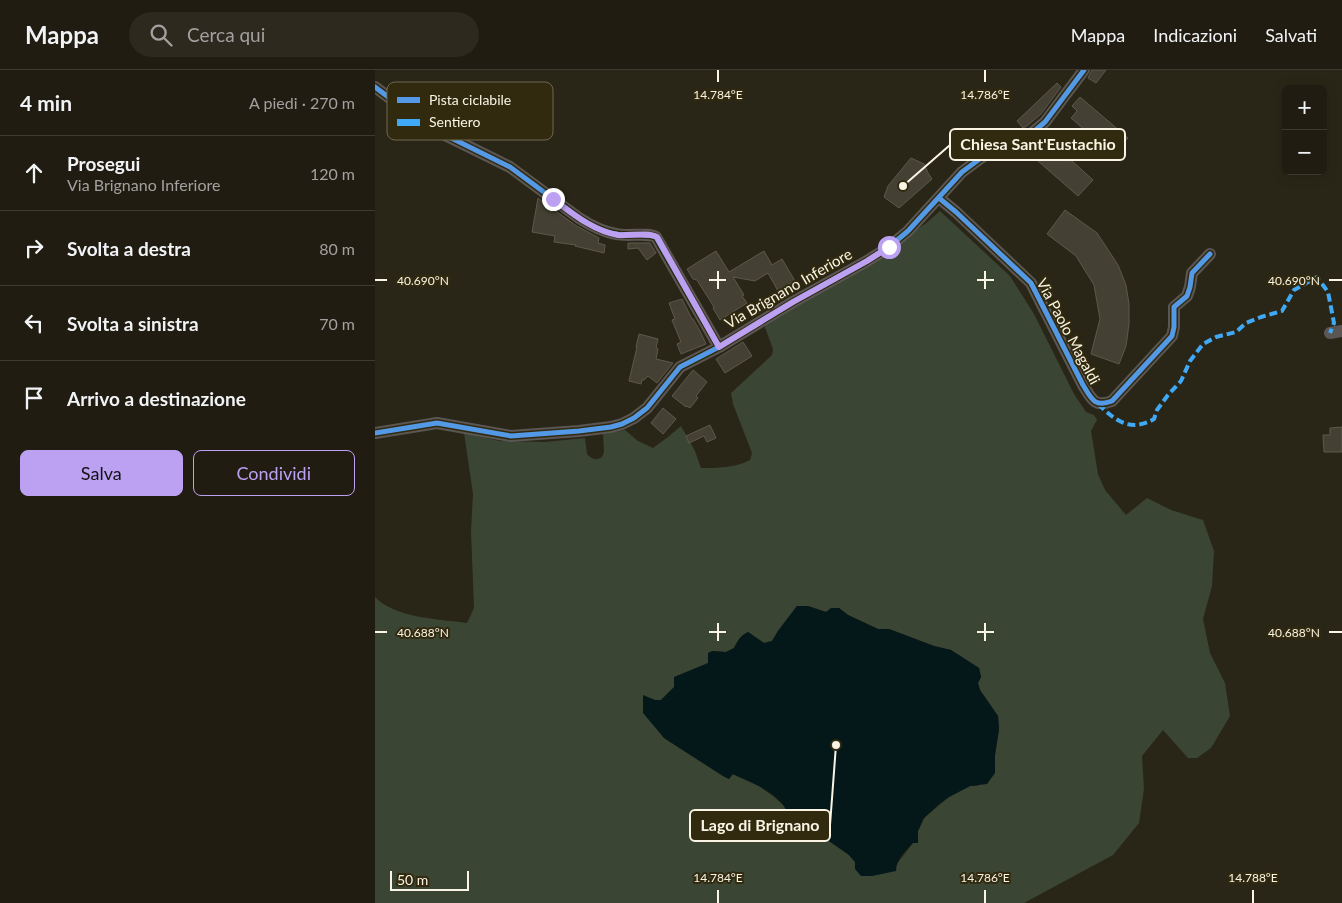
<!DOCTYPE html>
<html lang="it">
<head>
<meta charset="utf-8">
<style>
	:root { --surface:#201c11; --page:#2d291f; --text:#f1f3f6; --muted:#a2a19f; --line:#3d3a31; --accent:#bca0f2 }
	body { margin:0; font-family:Lato,sans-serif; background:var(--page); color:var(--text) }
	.controls { position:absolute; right:15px; top:15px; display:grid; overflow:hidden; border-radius:8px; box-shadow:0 2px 12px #0003 }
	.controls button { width:45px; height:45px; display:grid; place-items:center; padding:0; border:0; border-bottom:1px solid var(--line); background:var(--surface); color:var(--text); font:25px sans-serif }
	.scale { position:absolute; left:15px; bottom:12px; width:79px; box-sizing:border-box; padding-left:5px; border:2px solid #f9f4e4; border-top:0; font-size:14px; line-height:18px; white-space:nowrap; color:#f9f4e4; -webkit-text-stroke:4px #322a0f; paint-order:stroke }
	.stop { position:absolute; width:15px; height:15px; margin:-11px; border:4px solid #bca0f2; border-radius:50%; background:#fff }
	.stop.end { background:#bca0f2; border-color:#fff; box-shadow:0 1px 5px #0008 }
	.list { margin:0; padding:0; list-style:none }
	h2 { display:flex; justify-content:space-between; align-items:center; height:65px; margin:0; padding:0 20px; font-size:21px }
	h2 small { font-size:16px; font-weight:400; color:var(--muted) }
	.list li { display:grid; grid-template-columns:32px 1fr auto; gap:15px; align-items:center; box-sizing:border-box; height:75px; padding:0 20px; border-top:1px solid var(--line) }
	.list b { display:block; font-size:19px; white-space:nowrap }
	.list p { margin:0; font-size:16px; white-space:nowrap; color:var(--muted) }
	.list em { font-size:16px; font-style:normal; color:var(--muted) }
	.actions { display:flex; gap:10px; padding:15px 20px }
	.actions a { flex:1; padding:11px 0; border:1px solid var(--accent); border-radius:8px; text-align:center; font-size:18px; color:var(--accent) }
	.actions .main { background:var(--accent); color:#111 }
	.icon { flex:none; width:28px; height:28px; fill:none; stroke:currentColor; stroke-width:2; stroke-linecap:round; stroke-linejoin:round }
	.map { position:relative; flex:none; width:967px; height:833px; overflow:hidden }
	header { display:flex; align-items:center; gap:30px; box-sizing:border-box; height:70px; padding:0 25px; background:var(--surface); border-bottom:1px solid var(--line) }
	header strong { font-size:24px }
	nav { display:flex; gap:28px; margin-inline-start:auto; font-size:18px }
	.search { width:350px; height:45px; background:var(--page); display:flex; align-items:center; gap:12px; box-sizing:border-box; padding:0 18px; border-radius:28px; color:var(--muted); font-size:19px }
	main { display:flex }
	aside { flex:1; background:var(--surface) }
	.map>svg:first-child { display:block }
	.green { fill:#3a4534; fill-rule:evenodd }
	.water { fill:#04181a }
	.building { fill:#444033; stroke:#5d584c }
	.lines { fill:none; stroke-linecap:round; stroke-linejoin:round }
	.minor { stroke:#5a5654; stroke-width:12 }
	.quiet { stroke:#3fa9f5; stroke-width:4; stroke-dasharray:8 4; stroke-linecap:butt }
	.cycleway-casing { stroke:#322a0f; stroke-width:8 }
	.cycleway { stroke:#5399e6; stroke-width:5 }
	.route { stroke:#bca0f2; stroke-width:6 }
	.ticks { fill:none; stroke:#f9f4e4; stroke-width:2 }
	.labels { text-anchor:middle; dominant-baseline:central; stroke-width:4; stroke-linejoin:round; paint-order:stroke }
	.street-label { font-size:15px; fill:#f9f4e4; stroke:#322a0f }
	.key { fill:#322a0f; stroke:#6e674f; stroke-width:1 }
	.key-label { font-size:14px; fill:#f9f4e4 }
	.ticks-label { font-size:12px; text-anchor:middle; fill:#f9f4e4; stroke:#322a0f; stroke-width:4; stroke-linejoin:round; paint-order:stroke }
	.leader { fill:none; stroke:#f9f4e4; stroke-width:2 }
	.callout-dot { fill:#f9f4e4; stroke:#322a0f; stroke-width:2 }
	.callout { fill:#322a0f; stroke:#f9f4e4; stroke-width:2 }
	.callout-label { font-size:16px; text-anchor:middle; font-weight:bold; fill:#f9f4e4 }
</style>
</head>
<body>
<header>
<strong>Mappa</strong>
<div class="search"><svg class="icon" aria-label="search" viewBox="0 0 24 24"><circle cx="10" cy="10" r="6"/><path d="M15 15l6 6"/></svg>Cerca qui</div>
<nav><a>Mappa</a><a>Indicazioni</a><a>Salvati</a></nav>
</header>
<main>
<aside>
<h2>4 min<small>A piedi · 270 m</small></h2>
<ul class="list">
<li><svg class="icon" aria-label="ahead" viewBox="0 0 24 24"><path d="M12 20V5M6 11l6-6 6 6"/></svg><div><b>Prosegui</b><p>Via Brignano Inferiore</p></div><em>120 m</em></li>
<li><svg class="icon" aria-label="right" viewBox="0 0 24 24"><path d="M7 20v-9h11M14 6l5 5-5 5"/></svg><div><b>Svolta a destra</b></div><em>80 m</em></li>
<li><svg class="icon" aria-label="left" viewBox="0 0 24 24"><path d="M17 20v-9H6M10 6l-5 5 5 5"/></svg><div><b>Svolta a sinistra</b></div><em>70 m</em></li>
<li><svg class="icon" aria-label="arrive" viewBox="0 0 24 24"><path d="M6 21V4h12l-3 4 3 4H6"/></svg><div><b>Arrivo a destinazione</b></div></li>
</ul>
<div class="actions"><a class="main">Salva</a><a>Condividi</a></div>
</aside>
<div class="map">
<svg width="967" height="833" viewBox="0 0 967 833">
	<rect width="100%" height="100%" fill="#2a2617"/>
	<!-- green -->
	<path class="green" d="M565 141 635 206 659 244 699 324 711 342 719 345 722 350 716 361 723 404 730 420 751 445 772 428 796 440 828 450 839 481 837 516 828 549 835 583 850 613 855 646 836 678 822 688H813L788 660 767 686 769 719 764 753 738 785 649 833H0V527C20 548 63 549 92 553L99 538 96 461 98 424 89 363 125 371 170 372 210 368 212 384C217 389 220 391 227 387L229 382 228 364 250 360 263 371 278 378 293 367 306 356 320 381 326 398C343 398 359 398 375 390L377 383 358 334 356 323 397 285 398 279 389 255 514 178 550 154ZM422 536H433L451 542 464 538 473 545 503 559H514L559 576 576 580 604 598 606 607 603 613 605 620 623 646 624 659 620 685V703L602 716H595L574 727 549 748 543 761V773H538L521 795 480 792 474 785 444 764 436 762 426 754H419L408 735 398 726 384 716 357 704 354 709 348 706 289 668 268 626 280 630H286L299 617 333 593 337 581 351 582 359 578C363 570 365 566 373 562L389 573 397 571 403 561Z"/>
	<!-- water -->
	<path class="water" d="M422 536H433L451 542 456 538H464L473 545 503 559H514L559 576 576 580 604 598 606 607 603 613 605 620 623 646 624 659 620 685V703L612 714 595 716 574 727 564 734 549 748 543 761V773H538C530 781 521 790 521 801L497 806H486L480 799V792L474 785 444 764 436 762 426 754H419C416 748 413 742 409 736 397 720 375 712 358 704L354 709 348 706 289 668 268 643V625L280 630H286L299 617V607L333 593V583L337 581 351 582 359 578C363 570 365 566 373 562L389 573 397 571 403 561Z"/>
	<!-- building -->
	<path class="building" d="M717 0H731L721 13 713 8Z
		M682 13 686 17 666 44 652 56 648 58 642 51Z
		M705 27 753 68 738 85 696 48 702 41 697 36Z
		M676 72 718 110 703 126 655 84 664 75 669 80Z
		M536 88 549 94 553 103 557 109 524 138 509 127 513 116Z
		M163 128 200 155 224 168 223 173 230 175 229 183 200 176 201 175 179 172 180 166 157 162Z
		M690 140 722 163 743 195 751 215 754 234V254L751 276 744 294 716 284 725 249 719 215 701 186 672 164Z
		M253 173H275L281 183 272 190 263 178 253 179Z
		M341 181 354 202 389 181 397 195 407 189 420 211 403 221 393 203 380 211 358 207 369 225 367 226 372 233 345 250 338 238 339 237 322 210 318 209 312 199Z
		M307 229 317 249H318L325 261 331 274 306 284 302 274 306 272 297 250 300 249 294 233Z
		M264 264 283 269 281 278 283 279 281 289 298 293 282 313 273 306 269 310H267L266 314 254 311 262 277H261Z
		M368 272 377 286 350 303 341 289Z
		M318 300 332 312 321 326 323 328 315 338 312 336 311 337 297 326Z
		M288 338 301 349 288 364 276 353Z
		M335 355 341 368 332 372 329 366 314 373 311 366Z
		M967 357V382H949L948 365H955V358Z"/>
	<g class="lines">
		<!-- minor -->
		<path class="minor" d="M0 17 32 41 60 60 135 97 204 148C215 155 228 162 241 164 253 167 272 162 281 167L344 277
			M564 128 581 142 656 213 708 315C716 328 719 338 737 331L797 266 799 257V237L812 226 815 217 817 203 835 184
			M955 263 967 261
			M0 363 62 353 136 366 204 361 236 357 247 354 259 348 272 338 305 297 344 277 418 232 492 191 514 177 533 161 587 102 614 82 657 63 670 52 709 0"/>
		<!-- quiet -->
		<path class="quiet" d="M723 334C740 350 755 363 779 349L782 340 793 325 806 311 815 291 828 274 841 267 861 262 871 253 886 247 907 241 919 220 942 207 953 222 959 253 955 263"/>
		<defs>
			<path id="cycleway" d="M0 17 32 41 60 60 135 97 204 148C215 155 228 162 241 164 253 167 272 162 281 167L344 277
				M564 128 581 142 656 213 708 315C716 328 719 338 737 331L797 266 799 257V237L812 226 815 217 817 203 835 184
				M0 363 62 353 136 366 204 361 236 357 247 354 259 348 272 338 305 297 344 277 418 232 492 191 514 177 533 161 587 102 614 82 657 63 670 52 709 0"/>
		</defs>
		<!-- cycleway casing -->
		<use href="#cycleway" class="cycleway-casing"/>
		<!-- cycleway -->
		<use href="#cycleway" class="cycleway"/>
	</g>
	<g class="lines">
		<!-- route -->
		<path class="route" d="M178 129C197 143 218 161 243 165 254 166 273 162 282 167L344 277 418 232 492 191 514 177"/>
	</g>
	<!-- ticks -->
	<path class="ticks" d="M343 0V12M610 0V12M343 201V219M610 201V219M0 210H12M334 210H351M602 210H619M954 210H967M343 553V571M610 553V571M0 562H12M334 562H351M602 562H619M954 562H967M343 820V833M610 820V833M878 820V833"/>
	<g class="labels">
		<!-- street labels -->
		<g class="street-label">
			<text transform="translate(413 218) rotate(-30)">Via Brignano Inferiore</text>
			<text transform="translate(694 261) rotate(62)">Via Paolo Magaldi</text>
		</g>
	</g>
	<!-- legend -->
	<rect x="12" y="12" width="166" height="58" rx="8" class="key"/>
	<rect x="22" y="27" width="23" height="6" fill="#5399e6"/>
	<rect x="22" y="49" width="23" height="7" fill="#3fa9f5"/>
	<g class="key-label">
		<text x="54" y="35">Pista ciclabile</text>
		<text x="54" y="57">Sentiero</text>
	</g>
	<g class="ticks-label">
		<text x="343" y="29">14.784°E</text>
		<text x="610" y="29">14.786°E</text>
		<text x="48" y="215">40.690°N</text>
		<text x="919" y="215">40.690°N</text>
		<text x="48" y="567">40.688°N</text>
		<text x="919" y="567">40.688°N</text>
		<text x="343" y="812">14.784°E</text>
		<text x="610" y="812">14.786°E</text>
		<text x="878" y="812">14.788°E</text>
	</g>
	<!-- callouts -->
	<path class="leader" d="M528 116L575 75M461 675L455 755"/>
	<g class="callout-dot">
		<circle cx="528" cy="116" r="5"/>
		<circle cx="461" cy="675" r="5"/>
	</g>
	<g class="callout">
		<rect x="575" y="59" width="175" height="31" rx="5"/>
		<rect x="315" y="740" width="140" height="31" rx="5"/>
	</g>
	<g class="callout-label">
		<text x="663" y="80">Chiesa Sant'Eustachio</text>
		<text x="385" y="761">Lago di Brignano</text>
	</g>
</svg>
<div class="controls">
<button>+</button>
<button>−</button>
</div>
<div class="scale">50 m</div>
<div class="stop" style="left:514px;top:177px"></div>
<div class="stop end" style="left:178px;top:129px"></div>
</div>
</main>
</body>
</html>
